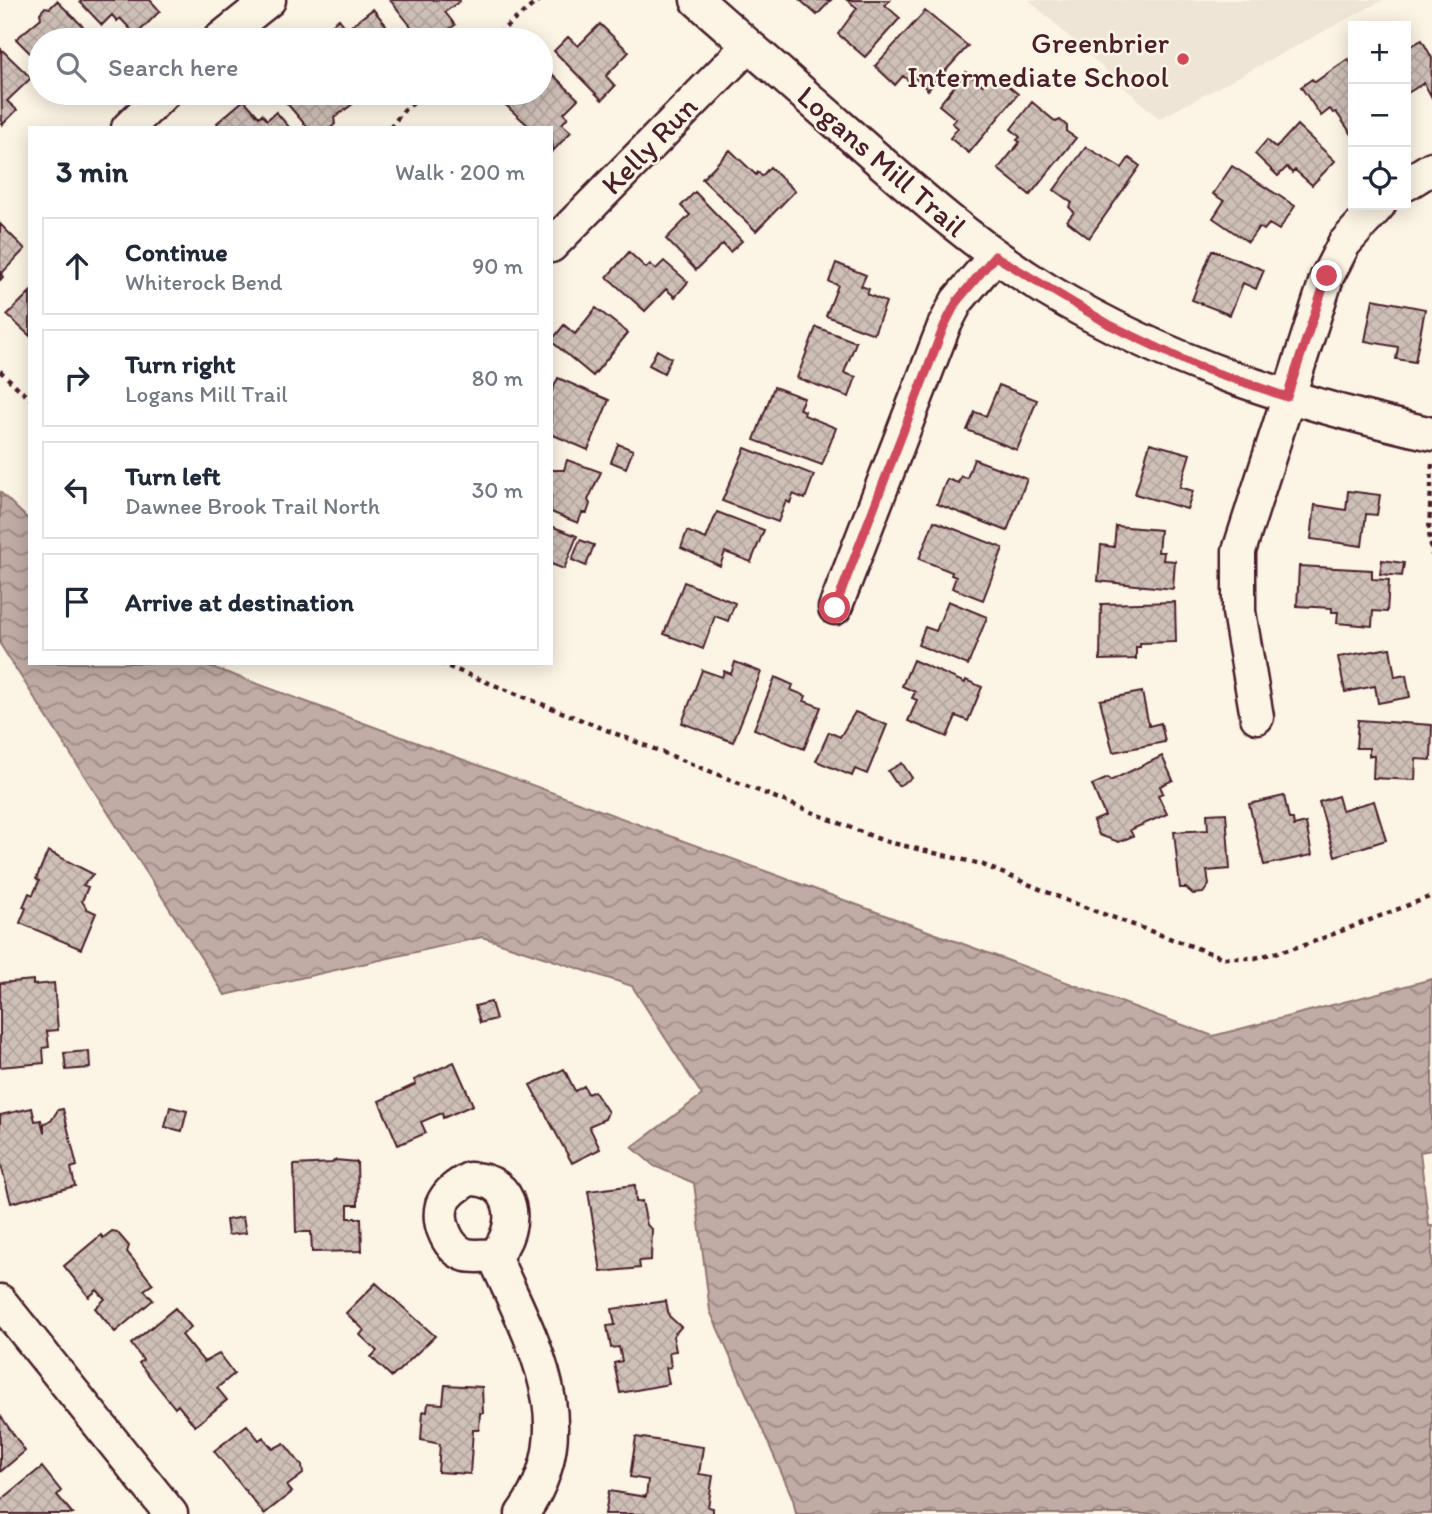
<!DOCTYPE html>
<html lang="en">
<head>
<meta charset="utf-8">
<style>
	:root { --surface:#fff; --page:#f2f2f3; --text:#1f2937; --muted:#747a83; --line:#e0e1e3 }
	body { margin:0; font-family:Itim,sans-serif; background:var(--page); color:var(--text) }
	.controls { position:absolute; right:21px; top:21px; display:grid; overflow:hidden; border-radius:0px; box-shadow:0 4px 18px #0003 }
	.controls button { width:63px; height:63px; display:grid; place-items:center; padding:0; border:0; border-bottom:2px solid var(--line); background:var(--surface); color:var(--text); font:35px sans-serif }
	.stop { position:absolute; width:21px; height:21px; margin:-16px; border:5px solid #d1495b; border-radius:50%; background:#fff }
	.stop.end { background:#d1495b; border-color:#fff; box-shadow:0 2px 7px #0008 }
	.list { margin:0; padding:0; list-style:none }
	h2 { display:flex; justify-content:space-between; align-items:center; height:91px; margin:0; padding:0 28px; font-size:30px }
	h2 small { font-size:23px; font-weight:400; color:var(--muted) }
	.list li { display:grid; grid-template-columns:46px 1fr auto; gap:21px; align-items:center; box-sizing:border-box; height:98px; margin:0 14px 14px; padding:0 14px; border:2px solid var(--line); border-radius:0px }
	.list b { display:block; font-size:26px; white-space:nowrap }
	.list p { margin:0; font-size:23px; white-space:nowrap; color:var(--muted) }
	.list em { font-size:23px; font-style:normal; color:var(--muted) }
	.icon { flex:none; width:38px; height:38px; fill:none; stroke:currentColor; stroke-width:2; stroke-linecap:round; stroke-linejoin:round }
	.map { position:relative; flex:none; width:1432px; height:1514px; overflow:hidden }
	.search { position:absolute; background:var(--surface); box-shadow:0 4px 18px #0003; left:28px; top:28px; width:525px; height:77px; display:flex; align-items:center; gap:18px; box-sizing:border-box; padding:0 24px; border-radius:38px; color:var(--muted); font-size:26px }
	.panel { position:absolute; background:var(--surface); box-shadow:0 4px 18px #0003; left:28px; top:126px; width:525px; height:539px; border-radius:0px }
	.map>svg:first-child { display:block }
	.built { fill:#eee5d7 }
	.water { fill:url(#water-waves); stroke:#917474; stroke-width:2 }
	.building { fill:url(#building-cross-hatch); stroke:#4a1f2b; stroke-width:2 }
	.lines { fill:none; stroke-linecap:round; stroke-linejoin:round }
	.minor-casing { stroke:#4a1f2b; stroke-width:37 }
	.path { stroke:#4a1f2b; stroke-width:4.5; stroke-dasharray:5 5; stroke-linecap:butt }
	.minor { stroke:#fcf5e5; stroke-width:32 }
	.route { stroke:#d1495b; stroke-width:9 }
	.poi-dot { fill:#d1495b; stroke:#fcf5e5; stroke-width:2.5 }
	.labels { text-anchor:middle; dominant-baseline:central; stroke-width:5; stroke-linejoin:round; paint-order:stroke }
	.poi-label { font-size:30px; fill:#4a1f2b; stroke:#fcf5e5; text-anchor:end }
	.street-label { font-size:30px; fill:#4a1f2b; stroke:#fcf5e5 }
</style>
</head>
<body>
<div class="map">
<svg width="1432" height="1514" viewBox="0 0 1432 1514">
	<defs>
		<pattern id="water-waves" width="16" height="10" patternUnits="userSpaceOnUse" patternTransform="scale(1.75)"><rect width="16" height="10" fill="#c0aca5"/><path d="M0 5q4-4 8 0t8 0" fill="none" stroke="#9e8b87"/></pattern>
		<pattern id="building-cross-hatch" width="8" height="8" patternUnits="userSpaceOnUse" patternTransform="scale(1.75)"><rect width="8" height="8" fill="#cfc0b7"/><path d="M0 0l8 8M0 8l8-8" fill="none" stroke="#b3a59e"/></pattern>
	</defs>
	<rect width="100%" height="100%" fill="#fcf5e5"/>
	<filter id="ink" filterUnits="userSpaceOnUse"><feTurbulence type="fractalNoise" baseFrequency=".0143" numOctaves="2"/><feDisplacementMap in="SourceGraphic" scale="14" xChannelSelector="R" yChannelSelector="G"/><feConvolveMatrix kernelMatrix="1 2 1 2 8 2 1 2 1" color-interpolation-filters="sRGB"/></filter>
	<g filter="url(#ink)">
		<!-- built -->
		<path class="built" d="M1029 0H1383L1159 119Z"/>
		<!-- water -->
		<path class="water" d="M0 492 30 521V663H201L1213 1036 1432 979V1150L1420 1152 1429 1226H1432V1514H796L793 1499 710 1311 694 1183 654 1166 632 1147 702 1095 632 986 482 937 225 995 0 644Z"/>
		<!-- building -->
		<path class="building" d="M82 0H150L160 11 136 35 120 18 117 21 112 15 102 25 80 2Z
			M390 0H459L460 1 445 12 455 25 434 40H422Z
			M800 0H831L817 15Z
			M847 0H890L885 5 900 18 865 57 838 34 857 8Z
			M57 1 97 40H40V63L16 39 41 18 40 13 45 7 50 8Z
			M373 9 398 40H331L324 31 339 19 347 29Z
			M925 11 968 46 928 90 913 76 909 81 903 76 895 85 875 66Z
			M600 24 629 52 606 76 615 86 602 100 554 51 568 37 578 46Z
			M1422 40 1432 58 1431 96 1424 83 1406 94V48Z
			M1 49 31 78 7 101 17 110 2 125Z
			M1348 59 1353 66V136L1336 112 1333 113 1330 109 1321 116 1301 87 1312 79 1315 82Z
			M548 70 578 99 564 113 568 117 562 124 571 132 553 151 551 128H531L499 99 505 93H541V77Z
			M966 72 983 85 992 73 1018 94 969 153 950 138 958 128 952 123 956 119 939 105Z
			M278 93H352L358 100 334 118 335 124 331 128H308Z
			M244 100 259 117 262 114 267 120 276 112 290 128H221L217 123Z
			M1032 102 1056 122 1060 120 1067 126V132L1076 138 1030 195 998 169 1020 142 1017 140 1020 137 1011 129Z
			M1297 125 1335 161 1312 185 1295 170 1292 173 1287 167 1278 176 1255 154 1267 140 1276 148Z
			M1086 147 1122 168 1129 158 1140 166 1089 238 1067 221 1074 212 1069 207 1072 203 1054 190Z
			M730 150 756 175 758 172 762 176 770 167 795 191 756 231 702 179Z
			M1232 166 1295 206 1279 230 1269 224 1264 230 1259 227 1248 242 1213 218 1224 201 1213 194Z
			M695 192 742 241 730 252 723 244 696 270 666 239 690 215 681 206Z
			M0 224 25 249 1 274 3 277 0 280Z
			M1212 250 1264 270 1256 289 1243 283 1230 315 1192 300Z
			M629 252 646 268 650 264 656 269 664 261 688 282 675 297 666 289 645 311 607 277Z
			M836 263 866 275 861 286 869 289 867 294 886 302 874 334 826 316 838 285 829 282Z
			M30 292V336L7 315Z
			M1373 299 1425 309 1415 362 1396 359 1398 347 1365 341Z
			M596 308 628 333 593 376 551 341 564 325 575 334Z
			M816 327 856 342 844 373 856 377 849 397 797 378Z
			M657 350 671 358 664 373 649 365Z
			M558 378 609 400 588 450 551 434V393Z
			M999 385 1037 400 1017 450 967 430 975 412 986 416Z
			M774 387 804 398 799 409 805 411 804 415 836 428 822 465 754 440Z
			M1150 443 1190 454 1180 487 1193 491 1187 509 1135 494Z
			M618 444 633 450 626 468 611 462Z
			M745 448 814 475 805 499 793 494 790 503 786 501 778 522 722 501Z
			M974 459 1027 479 1007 531 937 504 947 479 958 483 961 476 967 478Z
			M567 460 601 472 588 500 590 504 587 513H582L578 523 551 512V470H564Z
			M1348 491 1380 495 1377 515 1366 514 1362 546 1311 539 1315 505 1346 510Z
			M717 512 764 530 751 562 725 552 720 566 681 548 687 531 706 539Z
			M934 521 1003 548 983 600 952 588 956 577 951 575 952 572 919 559Z
			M551 526 577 536 564 569 551 564Z
			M1116 526 1160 530 1158 552H1164L1163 560 1175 561 1173 589 1098 581 1101 545 1114 547Z
			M580 540 594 545 586 566 572 560Z
			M1382 560 1404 563 1402 576 1380 574Z
			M1299 566 1372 570V579L1389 580 1387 612 1373 611 1372 626 1337 623 1338 612H1332V608L1297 606Z
			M684 582 735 603 728 621 715 616 703 649 664 634Z
			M948 601 987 617 968 665 918 645 925 627 936 631Z
			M1175 602 1176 642 1140 643V647H1136V659L1100 660 1101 604Z
			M1390 648 1395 677 1406 675 1410 697 1378 703 1375 686 1345 692 1338 657Z
			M913 660 965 683 966 680 982 687 968 721 956 716 947 737 908 721 917 700 912 698 915 692 902 686Z
			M735 662 761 672 733 742 682 723 702 670 722 677 724 671 731 674Z
			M775 677 793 685 791 690 806 696 804 701 821 707 804 749 754 729Z
			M1142 692 1149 726 1161 723 1165 742 1113 752 1100 700Z
			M855 712 887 725 867 774 855 769 852 776 816 761 829 732 840 737Z
			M1358 720 1432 725 1431 760 1416 759 1415 780 1373 778 1374 756H1369V748H1356Z
			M1162 756 1173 780 1160 786 1163 793 1158 795 1167 814 1130 830 1133 836 1119 842 1099 835 1093 821 1105 816 1092 785 1108 778 1110 781Z
			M902 763 912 778 898 786 888 771Z
			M1284 796 1289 819H1293L1294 826 1306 823 1312 855 1264 865 1249 804Z
			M1338 796 1342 810 1374 801 1386 840 1335 856 1319 802Z
			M1226 813 1230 869 1207 871 1209 885 1203 893 1193 894 1186 888H1180L1174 832 1208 830 1207 814Z
			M48 851 93 874 83 885 88 887 82 901 87 909 96 913 81 949 20 923 26 908 23 907 29 893 33 895 39 881 36 879Z
			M33 980V985L54 983 58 1030 47 1031 49 1047 43 1048 44 1063 0 1067V983Z
			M491 1002 496 1019 480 1023 475 1006Z
			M89 1051 90 1068 66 1070 64 1053Z
			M454 1062 473 1105 443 1118 442 1113 421 1122 426 1133 398 1145 379 1101 416 1084 414 1080Z
			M564 1069 575 1091 584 1086 588 1094 594 1091 608 1112 605 1119 589 1126 600 1149 572 1163 530 1085Z
			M170 1107 187 1111 182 1131 165 1127Z
			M32 1108 35 1121 41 1120 44 1133V1123L51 1121 58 1110 63 1109 77 1166 71 1168 75 1186 11 1203 0 1161V1115Z
			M335 1160 357 1162 358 1205H348V1218H361L362 1251 312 1252 311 1232H296L294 1165 332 1163Z
			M635 1185 636 1202 642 1201 647 1225 652 1229 651 1260 639 1261 640 1268 601 1272 588 1191Z
			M243 1217 246 1233 228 1235 226 1220Z
			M112 1231 117 1232 129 1246 127 1252 153 1284 144 1290 153 1300 115 1332 95 1308 105 1299 97 1290 89 1297 64 1266 101 1235 103 1238Z
			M376 1283 435 1336 392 1377 371 1357 377 1351 360 1335 364 1330 346 1313Z
			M666 1301 669 1316 681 1327 673 1336 676 1351 669 1352 671 1367 666 1368 669 1384 620 1393 614 1363 622 1361 619 1347 611 1348 607 1326 615 1325 612 1309Z
			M175 1308 191 1327 182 1335 204 1362 219 1354 234 1374 217 1388 227 1400 195 1426 178 1405 175 1408 139 1363 143 1360 131 1344Z
			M445 1385 482 1387 483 1413H480L479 1430H473L470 1474 438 1472 440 1444 421 1440 423 1411 427 1412 428 1403 443 1404Z
			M0 1415 25 1451 0 1472Z
			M247 1425 259 1440 263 1437 273 1449 284 1443 302 1466 303 1474 287 1486 292 1492 264 1514 214 1451Z
			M636 1437 703 1447 699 1474 713 1476 708 1507 713 1508V1514H605L609 1491 646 1497 648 1480 630 1477Z
			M42 1467 61 1491 57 1495 73 1514H0V1501Z"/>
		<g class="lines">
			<defs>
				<path id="minor" d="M697 0C750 47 803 94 856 140 917 194 977 247 1047 290 1166 362 1297 404 1432 434
					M219 40 269 0
					M128 128 164 93
					M1406 184 1432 168
					M551 246 748 46
					M835 608 944 326 957 301 995 256
					M1257 717 1239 612V551L1327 277 1344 244 1379 205
					M469 1179C516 1178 521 1227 494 1256 485 1255 474 1257 466 1255 448 1249 437 1223 442 1205 447 1192 458 1185 469 1179Z
					M494 1256C530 1338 586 1427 522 1514
					M0 1301 171 1514"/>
			</defs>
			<!-- minor casing -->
			<use href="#minor" class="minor-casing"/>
			<!-- path -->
			<path class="path" d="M490 40 539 0
				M390 128 405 109 428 93
				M0 371 30 399
				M1432 464 1429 532 1432 555
				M439 663 884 841 981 864 1068 901 1224 958H1255L1305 945 1432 896"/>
			<!-- minor -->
			<use href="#minor" class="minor"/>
		</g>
	</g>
	<g class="lines" filter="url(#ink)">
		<!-- route -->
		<path class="route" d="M835 608 944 326 957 301 995 256 1110 325 1196 366 1287 397 1327 276"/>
	</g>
	<!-- markers -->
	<circle class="poi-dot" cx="1183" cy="59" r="7"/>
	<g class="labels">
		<!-- poi labels -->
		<g class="poi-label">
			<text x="1169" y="42">Greenbrier<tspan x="1169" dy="34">Intermediate School</tspan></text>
		</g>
		<!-- street labels -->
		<g class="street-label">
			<text transform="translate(649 145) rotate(-46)">Kelly Run</text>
			<text transform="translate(882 161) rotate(41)">Logans Mill Trail</text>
		</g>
	</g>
</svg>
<div class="controls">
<button>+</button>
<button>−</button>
<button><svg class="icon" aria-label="locate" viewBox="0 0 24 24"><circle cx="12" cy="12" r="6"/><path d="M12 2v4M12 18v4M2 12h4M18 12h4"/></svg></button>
</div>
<div class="stop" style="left:835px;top:608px"></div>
<div class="stop end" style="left:1327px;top:276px"></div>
<div class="search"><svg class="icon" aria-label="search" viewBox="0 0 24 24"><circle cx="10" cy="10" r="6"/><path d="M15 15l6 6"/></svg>Search here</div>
<section class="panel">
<h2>3 min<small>Walk · 200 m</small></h2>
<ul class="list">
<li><svg class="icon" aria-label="ahead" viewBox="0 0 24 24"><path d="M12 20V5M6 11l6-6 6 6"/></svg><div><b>Continue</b><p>Whiterock Bend</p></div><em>90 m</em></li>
<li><svg class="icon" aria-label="right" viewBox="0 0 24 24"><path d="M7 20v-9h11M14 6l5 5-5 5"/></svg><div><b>Turn right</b><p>Logans Mill Trail</p></div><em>80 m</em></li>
<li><svg class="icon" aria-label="left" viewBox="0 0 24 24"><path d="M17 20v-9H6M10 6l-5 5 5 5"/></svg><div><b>Turn left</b><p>Dawnee Brook Trail North</p></div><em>30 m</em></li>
<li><svg class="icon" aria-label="arrive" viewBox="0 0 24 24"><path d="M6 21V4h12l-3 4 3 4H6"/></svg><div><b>Arrive at destination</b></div></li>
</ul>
</section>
</div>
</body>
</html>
